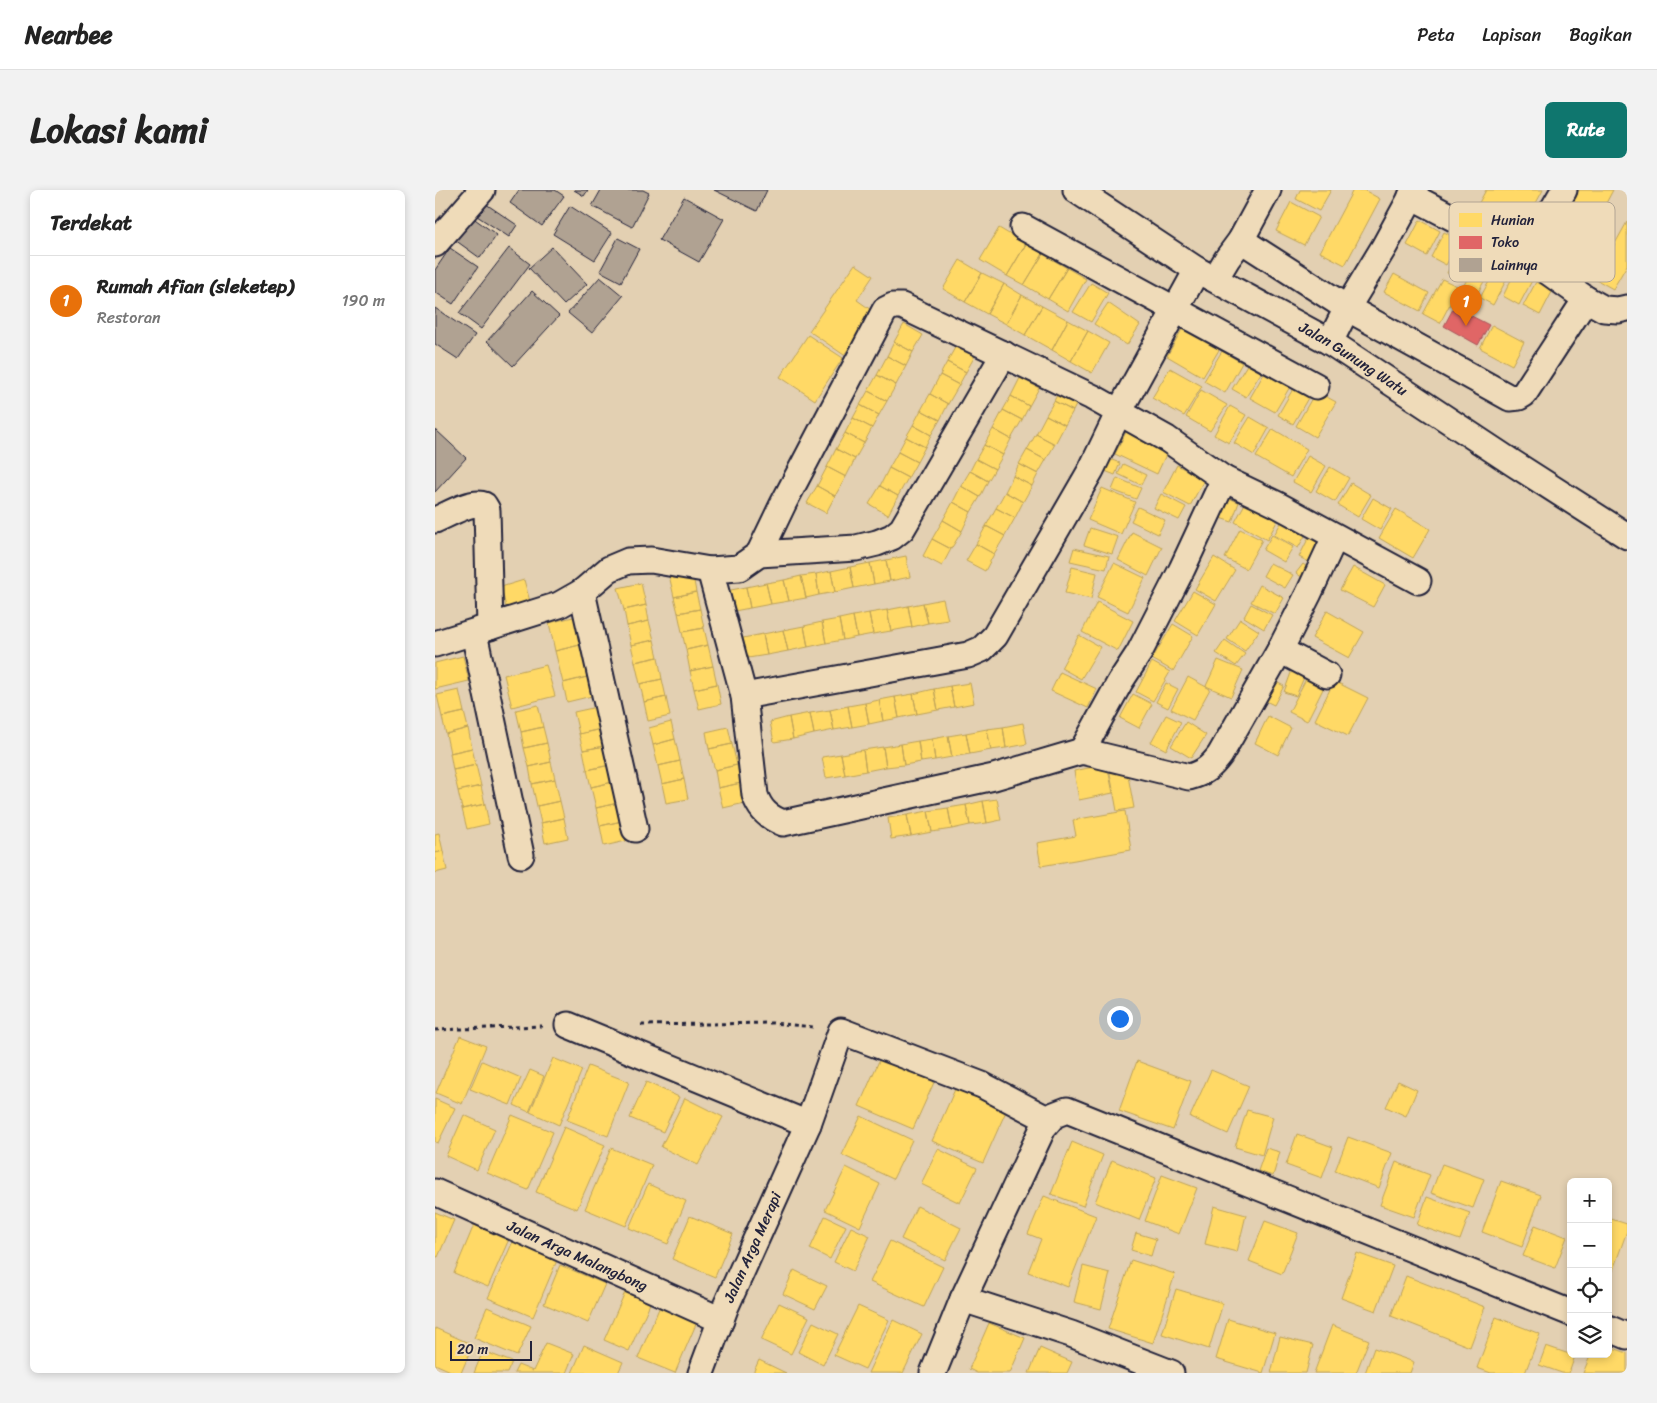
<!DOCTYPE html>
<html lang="id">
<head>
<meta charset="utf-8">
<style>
	:root { --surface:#fff; --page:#f2f2f2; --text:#222; --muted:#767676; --line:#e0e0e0; --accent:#0f766e }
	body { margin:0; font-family:Sriracha,sans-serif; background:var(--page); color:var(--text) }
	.controls { position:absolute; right:15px; bottom:15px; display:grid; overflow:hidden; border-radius:8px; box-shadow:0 2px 8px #0003 }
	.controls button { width:45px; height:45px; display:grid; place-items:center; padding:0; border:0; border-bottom:1px solid var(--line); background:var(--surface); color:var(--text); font:25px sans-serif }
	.scale { position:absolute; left:15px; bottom:12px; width:82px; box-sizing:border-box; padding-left:5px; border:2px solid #22223b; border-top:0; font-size:14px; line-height:18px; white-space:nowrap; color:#22223b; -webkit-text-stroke:4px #efdbb9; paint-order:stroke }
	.you { position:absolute; left:684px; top:828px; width:18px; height:18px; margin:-12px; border:4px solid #fff; border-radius:50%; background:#1a73e8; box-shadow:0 0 0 8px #1a73e833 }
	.badge { display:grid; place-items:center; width:32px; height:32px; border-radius:50%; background:var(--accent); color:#fff; font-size:16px; font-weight:700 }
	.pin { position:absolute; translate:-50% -41px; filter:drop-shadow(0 1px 2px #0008) }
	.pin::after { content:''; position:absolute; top:26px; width:18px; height:15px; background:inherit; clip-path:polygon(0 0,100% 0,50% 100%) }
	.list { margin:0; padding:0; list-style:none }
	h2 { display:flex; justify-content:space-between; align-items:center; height:65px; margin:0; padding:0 20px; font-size:21px }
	h2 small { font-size:16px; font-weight:400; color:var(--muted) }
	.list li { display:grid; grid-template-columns:32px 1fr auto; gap:15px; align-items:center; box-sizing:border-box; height:90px; padding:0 20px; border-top:1px solid var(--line) }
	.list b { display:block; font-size:19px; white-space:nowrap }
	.list p { margin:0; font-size:16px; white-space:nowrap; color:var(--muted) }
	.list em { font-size:16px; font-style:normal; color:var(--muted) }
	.icon { flex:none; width:28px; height:28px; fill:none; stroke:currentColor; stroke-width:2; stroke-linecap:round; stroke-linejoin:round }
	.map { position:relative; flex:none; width:1192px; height:1183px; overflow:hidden; border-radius:8px }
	header { display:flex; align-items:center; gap:30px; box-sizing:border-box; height:70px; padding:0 25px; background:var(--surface); border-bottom:1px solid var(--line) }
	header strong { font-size:24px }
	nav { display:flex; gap:28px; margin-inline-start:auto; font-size:18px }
	.intro { display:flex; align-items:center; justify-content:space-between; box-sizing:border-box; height:120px; padding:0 30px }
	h1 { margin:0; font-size:35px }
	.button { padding:12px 22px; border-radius:8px; background:var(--accent); color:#fff; font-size:18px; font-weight:700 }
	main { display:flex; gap:30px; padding:0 30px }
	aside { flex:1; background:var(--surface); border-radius:8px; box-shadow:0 2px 8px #0003 }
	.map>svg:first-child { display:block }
	.homes { fill:#ffd966; stroke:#bda259 }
	.shops { fill:#e06666; stroke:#a75259 }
	.building { fill:#b0a292; stroke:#22223b }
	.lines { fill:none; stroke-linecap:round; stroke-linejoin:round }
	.street-casing { stroke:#22223b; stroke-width:29 }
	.path { stroke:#22223b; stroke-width:3; stroke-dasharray:4 4; stroke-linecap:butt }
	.street { stroke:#efdbb9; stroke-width:25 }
	.labels { text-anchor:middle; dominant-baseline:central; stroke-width:5; stroke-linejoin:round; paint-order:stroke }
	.street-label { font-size:15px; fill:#22223b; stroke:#efdbb9 }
	.key { fill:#efdbb9; stroke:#b2a493; stroke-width:1 }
	.key-label { font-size:14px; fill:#22223b }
</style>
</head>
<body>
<header>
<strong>Nearbee</strong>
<nav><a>Peta</a><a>Lapisan</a><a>Bagikan</a></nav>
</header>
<div class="intro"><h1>Lokasi kami</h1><a class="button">Rute</a></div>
<main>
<aside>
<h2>Terdekat<small></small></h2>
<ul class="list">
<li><span class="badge" style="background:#e8710a">1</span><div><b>Rumah Afian (sleketep)</b><p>Restoran</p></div><em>190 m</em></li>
</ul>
</aside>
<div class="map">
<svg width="1192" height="1183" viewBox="0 0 1192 1183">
	<rect width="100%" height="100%" fill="#e3d0b2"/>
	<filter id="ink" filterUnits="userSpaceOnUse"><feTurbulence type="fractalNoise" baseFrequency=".02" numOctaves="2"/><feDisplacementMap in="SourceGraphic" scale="10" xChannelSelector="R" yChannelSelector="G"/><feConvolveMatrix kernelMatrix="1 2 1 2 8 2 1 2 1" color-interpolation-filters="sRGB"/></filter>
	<g filter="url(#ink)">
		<!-- homes -->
		<path class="homes" d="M865 0H896L884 21 861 9Z
			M918 0H929L945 9 910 75 885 62Z
			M1051 0H1108L1085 43 1040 20Z
			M1144 0H1178L1144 64 1117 49Z
			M856 12 884 27 869 55 841 41Z
			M985 30 1005 41 992 66 972 55Z
			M1192 32V75L1178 99 1146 81 1163 50 1177 59Z
			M564 38 591 54 572 86 545 70Z
			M1009 42 1025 50 1011 75 996 67Z
			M591 54 608 64 589 95 572 86Z
			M1027 54 1043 61 1027 90 1012 83Z
			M608 64 632 78 613 109 589 95Z
			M1044 65 1059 73 1041 106 1027 99Z
			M525 70 547 83 530 112 508 99Z
			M420 74 438 86 422 110 439 122 409 165 374 141Z
			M1063 75 1076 81 1058 115 1045 108Z
			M1083 76 1100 85 1084 115 1068 106Z
			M632 78 651 89 633 121 613 109Z
			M547 83 569 94 552 124 530 112Z
			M959 84 994 103 985 121 949 102Z
			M1007 89 1024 97 1005 133 988 124Z
			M1101 92 1118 100 1105 125 1088 116Z
			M656 93 673 103 656 132 638 122Z
			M569 94 587 105 571 134 552 124Z
			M587 105 607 116 590 145 571 134Z
			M673 113 705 135 692 155 659 134Z
			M607 116 633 130 617 160 590 145Z
			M633 130 653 141 636 171 617 160Z
			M751 132 788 153 768 187 732 166Z
			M469 134 488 145 478 162 459 152Z
			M1057 135 1089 152 1077 175 1045 158Z
			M653 141 674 153 657 183 636 171Z
			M373 145 408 168 380 210 345 187Z
			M459 152 478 162 471 176 452 166Z
			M522 154 541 164 531 182 512 172Z
			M787 161 807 173 790 203 769 191Z
			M452 166 471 176 461 195 442 185Z
			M815 170 829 178 811 207 797 199Z
			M512 172 531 182 524 195 505 185Z
			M834 175 859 190 840 222 815 208Z
			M735 178 767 196 749 226 717 208Z
			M442 185 461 195 452 211 433 201Z
			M505 185 524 195 513 214 495 204Z
			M585 188 604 198 594 216 576 206Z
			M862 192 877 201 858 234 843 225Z
			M628 193 647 203 638 221 619 211Z
			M766 200 792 215 775 241 751 227Z
			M433 201 452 211 444 225 425 215Z
			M881 201 901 212 880 247 861 236Z
			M495 204 513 214 505 230 486 220Z
			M576 206 594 216 587 230 568 220Z
			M619 211 638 221 630 235 611 225Z
			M425 215 444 225 437 238 418 228Z
			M795 216 811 225 794 253 779 245Z
			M486 220 505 230 496 245 478 235Z
			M568 220 587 230 576 249 558 239Z
			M611 225 630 235 620 254 601 244Z
			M815 227 834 238 819 265 799 253Z
			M418 228 437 238 429 253 410 243Z
			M478 235 496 245 490 257 471 247Z
			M694 236 735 256 722 284 680 264Z
			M558 239 576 249 568 265 549 255Z
			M838 239 872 259 856 287 821 267Z
			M410 243 429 253 420 269 401 259Z
			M601 244 620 254 611 270 592 260Z
			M471 247 490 257 482 272 463 262Z
			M549 255 568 265 560 279 541 269Z
			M401 259 420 269 411 287 392 277Z
			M592 260 611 270 603 284 584 274Z
			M463 262 482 272 473 288 454 278Z
			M873 266 891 276 876 302 858 292Z
			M669 267 685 273 680 285 665 279Z
			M541 269 560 279 553 291 535 281Z
			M584 274 603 284 597 296 578 286Z
			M688 274 711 285 706 295 683 284Z
			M742 275 769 290 755 316 728 302Z
			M392 277 411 287 400 306 382 296Z
			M895 277 914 288 900 312 881 301Z
			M454 278 473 288 463 306 445 296Z
			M535 281 553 291 545 307 526 296Z
			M578 286 597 296 588 312 570 302Z
			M682 288 706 298 701 309 677 300Z
			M916 293 936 305 923 327 903 315Z
			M382 296 400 306 391 323 372 313Z
			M445 296 463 306 453 325 434 314Z
			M526 296 545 307 536 322 518 312Z
			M667 298 700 312 686 344 653 330Z
			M570 302 588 312 580 328 561 318Z
			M726 304 751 317 744 330 719 318Z
			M793 308 804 312 797 332 785 328Z
			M813 308 845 326 832 350 800 332Z
			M938 308 957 319 945 340 926 329Z
			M518 312 536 322 527 341 508 330Z
			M703 317 730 330 723 344 696 331Z
			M561 318 580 328 570 346 551 336Z
			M961 319 995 339 978 368 944 348Z
			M850 326 874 339 863 358 839 345Z
			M508 330 527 341 516 359 497 349Z
			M551 336 570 346 559 364 541 354Z
			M655 338 683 347 677 364 649 355Z
			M805 339 827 350 811 379 790 368Z
			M877 341 892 348 878 374 864 367Z
			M697 342 727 357 713 386 683 370Z
			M837 345 858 357 849 372 828 360Z
			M497 349 516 359 507 376 488 366Z
			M541 354 559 364 550 381 531 371Z
			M639 358 674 366 671 379 635 371Z
			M471 366 475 387 455 391 451 370Z
			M779 367 800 380 781 411 760 399Z
			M451 370 455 391 439 394 435 373Z
			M435 373 439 394 419 398 415 377Z
			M679 373 710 388 693 422 662 407Z
			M835 373 858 385 850 398 828 386Z
			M868 374 879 382 872 391 861 383Z
			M415 377 419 398 400 402 396 381Z
			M637 377 662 383 656 409 630 403Z
			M918 377 950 395 938 417 905 400Z
			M257 380 261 402 239 407 234 385Z
			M396 381 400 402 384 405 381 384Z
			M381 384 384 405 371 408 366 386Z
			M366 386 371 408 354 411 349 390Z
			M89 390 96 415 72 421 66 397Z
			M349 390 354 411 336 414 331 393Z
			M206 393 211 415 189 420 183 398Z
			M331 393 336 414 315 418 311 397Z
			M825 395 849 408 840 424 816 412Z
			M311 397 315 418 294 422 291 401Z
			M758 401 781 414 763 445 740 431Z
			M261 402 265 419 243 423 239 407Z
			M508 409 513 430 493 433 488 413Z
			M662 412 698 431 683 461 647 442Z
			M488 413 493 433 477 437 473 416Z
			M816 414 837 425 829 439 809 427Z
			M211 415 214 431 192 436 189 420Z
			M473 416 477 437 456 441 452 420Z
			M265 419 269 438 247 442 243 423Z
			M452 420 456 441 438 444 434 423Z
			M892 421 929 442 914 468 877 448Z
			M434 423 438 444 422 447 418 426Z
			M142 426 149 454 120 461 114 433Z
			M418 426 422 447 408 450 404 429Z
			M404 429 408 450 391 453 387 432Z
			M805 429 824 441 810 461 792 449Z
			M214 431 219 450 196 455 192 436Z
			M387 432 391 453 373 457 369 436Z
			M738 434 758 446 738 481 717 469Z
			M369 436 373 457 353 461 348 440Z
			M269 438 273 455 251 460 247 442Z
			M348 440 353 461 332 465 328 444Z
			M328 444 332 465 313 468 308 448Z
			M644 445 665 457 646 489 626 478Z
			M219 450 223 467 200 472 196 455Z
			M790 450 810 464 801 476 781 463Z
			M149 454 156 486 128 493 120 461Z
			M273 455 278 476 255 481 251 460Z
			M28 466 34 491 0 499V473Z
			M223 467 227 489 205 494 200 472Z
			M783 470 808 480 796 507 771 496Z
			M717 472 735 482 718 511 701 502Z
			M111 475 120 506 77 517 69 485Z
			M278 476 282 494 259 499 255 481Z
			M857 480 870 485 861 506 849 502Z
			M625 482 662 499 653 518 616 501Z
			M156 486 161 505 132 512 128 493Z
			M753 487 775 499 758 530 736 519Z
			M872 487 890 495 872 531 854 522Z
			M833 488 849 496 839 515 824 508Z
			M227 489 231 507 209 512 205 494Z
			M899 491 933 508 913 546 880 530Z
			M535 493 539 513 519 517 515 496Z
			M731 493 743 499 733 518 721 512Z
			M282 494 286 514 264 519 259 499Z
			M515 496 519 517 503 520 499 499Z
			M499 499 503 520 482 524 478 504Z
			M24 500 29 522 7 527 2 505Z
			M478 504 482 524 464 528 460 507Z
			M698 504 717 514 704 538 685 528Z
			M231 507 235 526 213 531 209 512Z
			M460 507 464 528 448 531 444 510Z
			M444 510 448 531 434 534 430 513Z
			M430 513 434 534 417 537 413 516Z
			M103 515 108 537 86 542 81 520Z
			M413 516 417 537 399 540 395 520Z
			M162 517 166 539 144 544 139 522Z
			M395 520 399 540 379 544 375 523Z
			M29 522 33 538 11 544 7 527Z
			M375 523 379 544 358 549 354 527Z
			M731 525 746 532 731 560 716 552Z
			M833 526 856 538 843 565 820 553Z
			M354 527 358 549 339 552 335 532Z
			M236 532 240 549 218 555 214 538Z
			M751 532 771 545 756 568 736 556Z
			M588 533 592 554 571 558 568 537Z
			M108 537 112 553 89 558 86 542Z
			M293 537 297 554 274 559 271 542Z
			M568 537 571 558 556 560 552 539Z
			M33 538 37 558 15 563 11 544Z
			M166 539 170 556 148 560 144 544Z
			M552 539 556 560 535 564 531 543Z
			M531 543 535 564 517 567 513 546Z
			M513 546 517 567 500 570 497 549Z
			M240 549 245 571 223 576 218 555Z
			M497 549 500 570 486 572 483 551Z
			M483 551 486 572 469 575 466 554Z
			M112 553 116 572 94 577 89 558Z
			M297 554 302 575 280 580 274 559Z
			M466 554 469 575 451 577 448 557Z
			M170 556 175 575 152 580 148 560Z
			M448 557 451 577 431 581 428 560Z
			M37 558 41 575 18 580 15 563Z
			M428 560 431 581 410 585 406 564Z
			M406 564 410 585 391 588 387 567Z
			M245 571 249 589 227 594 223 576Z
			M116 572 120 589 97 594 94 577Z
			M672 574 678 603 644 610 639 581Z
			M41 575 46 596 23 601 18 580Z
			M175 575 178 592 156 597 152 580Z
			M302 575 306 593 283 598 280 580Z
			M691 575 699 618 682 621 674 578Z
			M120 589 125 611 102 616 97 594Z
			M249 589 253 609 231 613 227 594Z
			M178 592 183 613 161 618 156 597Z
			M306 593 310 613 288 618 283 598Z
			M46 596 50 614 27 619 23 601Z
			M562 609 566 630 552 633 548 611Z
			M125 611 129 628 106 633 102 616Z
			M548 611 552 633 535 635 531 615Z
			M183 613 187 631 165 636 161 618Z
			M50 614 54 634 32 639 27 619Z
			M531 615 535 635 517 639 513 618Z
			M513 618 517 639 497 642 493 621Z
			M493 621 497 642 476 646 472 625Z
			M690 621 696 660 606 676 602 653 641 646 638 630Z
			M472 625 476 646 456 649 453 628Z
			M129 628 133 648 110 653 106 633Z
			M187 631 191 651 169 656 165 636Z
			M4 643 8 661 0 663V644Z
			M8 661 12 680 0 683V663Z
			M25 846 51 856 27 914 1 903Z
			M447 864 501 888 478 939 424 916Z
			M118 868 147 880 124 935 95 922Z
			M47 871 86 888 75 915 35 899Z
			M702 871 756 891 738 940 684 921Z
			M153 876 194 892 173 946 132 930Z
			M95 880 109 886 94 922 79 915Z
			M776 880 814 896 793 944 755 927Z
			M963 891 982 900 971 926 951 917Z
			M211 892 244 907 228 942 195 928Z
			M521 897 572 919 548 973 497 951Z
			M250 908 288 927 263 975 226 957Z
			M0 909 20 918 3 953 0 952Z
			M812 920 838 927 827 965 800 957Z
			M29 925 60 939 42 980 11 966Z
			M77 925 118 942 93 1000 52 983Z
			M426 926 477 950 458 989 407 965Z
			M129 937 170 955 142 1019 101 1002Z
			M862 944 898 957 887 988 851 975Z
			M913 947 957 963 944 998 900 981Z
			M637 952 668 965 648 1016 616 1004Z
			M176 958 217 975 191 1036 150 1019Z
			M831 958 845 962 838 986 823 981Z
			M503 959 542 978 525 1013 486 994Z
			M677 970 721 988 704 1030 660 1012Z
			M961 972 995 985 979 1027 945 1015Z
			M1007 974 1049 989 1038 1018 996 1003Z
			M411 977 445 994 425 1037 390 1020Z
			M727 985 762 998 744 1044 710 1031Z
			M1066 991 1106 1005 1087 1057 1047 1042Z
			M213 994 251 1011 233 1054 194 1038Z
			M609 1006 661 1026 633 1097 593 1082 606 1049 593 1044Z
			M992 1007 1035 1023 1025 1050 982 1035Z
			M482 1016 526 1038 510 1070 466 1049Z
			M779 1016 811 1025 802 1062 770 1054Z
			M0 1022 19 1030 3 1067 0 1066Z
			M255 1026 298 1044 280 1087 237 1069Z
			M390 1026 411 1036 395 1069 375 1059Z
			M1173 1028 1192 1034V1041L1177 1083 1173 1081Z
			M830 1031 863 1043 847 1084 814 1071Z
			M39 1035 74 1049 53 1097 19 1083Z
			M1100 1035 1132 1047 1120 1078 1088 1066Z
			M416 1037 435 1046 418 1081 399 1072Z
			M701 1043 721 1049 716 1066 696 1060Z
			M79 1049 123 1068 98 1127 53 1108Z
			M455 1051 508 1077 489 1117 435 1092Z
			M922 1063 958 1076 941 1121 906 1108Z
			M696 1070 740 1084 718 1153 673 1139Z
			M125 1075 170 1094 153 1133 109 1114Z
			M648 1076 675 1083 666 1119 639 1112Z
			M359 1080 392 1096 380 1119 348 1104Z
			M971 1086 1050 1117 1035 1157 956 1126Z
			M741 1099 788 1113 774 1159 727 1144Z
			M191 1100 216 1111 194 1161 169 1150Z
			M228 1109 265 1125 240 1183 203 1168Z
			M344 1113 374 1127 356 1164 326 1150Z
			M423 1116 454 1130 430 1179 399 1165Z
			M52 1117 96 1136 82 1166 39 1148Z
			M1061 1127 1105 1144 1090 1183H1056L1042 1178Z
			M793 1129 840 1143 828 1183 781 1169Z
			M458 1130 487 1144 468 1183H433Z
			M378 1132 403 1144 388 1175 363 1162Z
			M554 1133 590 1148 575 1183H542L534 1179Z
			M897 1135 934 1150 921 1183H879Z
			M0 1138 38 1155 26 1183H20L0 1174Z
			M845 1147 878 1155 871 1183H836Z
			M111 1153 139 1164 131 1183H79L83 1175 98 1181Z
			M149 1155 188 1172 183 1183H137Z
			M1111 1156 1140 1166 1134 1183H1127L1104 1175Z
			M1173 1156 1192 1163V1183H1148L1156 1164H1173Z
			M605 1158 637 1172 632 1183H594Z
			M939 1158 979 1172 975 1183H930Z
			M48 1161 77 1172 72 1183H39Z
			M324 1170 351 1183H318Z"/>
		<!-- shops -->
		<path class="shops" d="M1019 117 1054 135 1043 155 1009 136Z"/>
		<!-- building -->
		<path class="building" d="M84 0H120L129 6 107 36 75 13Z
			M139 0H153L149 6Z
			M166 0H208L214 3 197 37 157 16Z
			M279 0H332L322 21Z
			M249 7 289 29 264 72 224 50Z
			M51 14 82 35 74 47 42 26Z
			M135 16 177 43 160 70 118 44Z
			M37 27 62 45 45 68 20 50Z
			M183 48 204 59 186 92 165 81Z
			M117 57 152 94 129 115 94 78Z
			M15 58 43 77 18 114 0 102V80Z
			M74 58 95 74 46 139 24 123Z
			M165 87 188 106 157 143 133 123Z
			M97 101 124 126 78 176 52 151Z
			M0 118 40 145 23 169 0 154Z
			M1 240 31 268 0 302V241Z"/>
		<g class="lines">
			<defs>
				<g id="street">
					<path id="s1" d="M641 0 762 80 895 152 1078 273 1192 346"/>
					<path d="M976 6 1091 66 1151 109 1169 119 1183 120 1192 118"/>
					<path d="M588 37 881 196"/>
					<path d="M806 50 912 118 1075 208 1084 207 1089 204 1151 109"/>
					<path d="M0 54 47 0"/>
					<path d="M1091 66 1129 0"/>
					<path d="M780 89 792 69 806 50 833 0"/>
					<path d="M895 152 912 118 949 57 980 0"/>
					<path d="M0 330C12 325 37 310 49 315L52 320 55 437"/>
					<path d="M324 364 421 358 442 353 457 347 467 339 569 164"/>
					<path d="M275 380 309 506 320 605C325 620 334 628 348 633L559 587 647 561 754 587C769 583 776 577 785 565L845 460 874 403 900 347"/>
					<path d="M147 402 200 639"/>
					<path d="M39 443 86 665"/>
					<path d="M0 454 124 415 147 402 174 379 193 371 216 370 275 380 304 378 324 364 348 314 450 120 458 116H467L657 207 732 249 789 289 841 314 983 391"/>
					<path d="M845 460 892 485"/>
					<path d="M309 506 533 465 547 459 560 446 656 280 684 222 762 80"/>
					<path d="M647 561 685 492 704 463 747 379 789 289"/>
					<path d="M133 835 373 934 406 841 547 895 614 930"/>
					<path id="s2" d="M0 1002 286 1130"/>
					<path d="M528 1109 636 1144 736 1183"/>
					<path d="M1173 1138 1192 1146"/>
					<path id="s3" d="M266 1183 291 1116 373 934"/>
					<path d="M498 1183 528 1109 608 938 619 925 632 920 1136 1123"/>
				</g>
			</defs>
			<!-- street casing -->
			<use href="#street" class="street-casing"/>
			<!-- path -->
			<path class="path" d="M206 835 337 833 379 837
				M0 840 107 836"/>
			<!-- street -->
			<use href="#street" class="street"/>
		</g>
	</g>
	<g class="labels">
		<!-- street labels -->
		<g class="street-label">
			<text stroke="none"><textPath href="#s1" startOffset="325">Jalan Gunung Watu</textPath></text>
			<text stroke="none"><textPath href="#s3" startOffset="136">Jalan Arga Merapi</textPath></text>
			<text stroke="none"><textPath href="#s2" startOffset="156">Jalan Arga Malangbong</textPath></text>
		</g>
	</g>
	<!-- legend -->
	<rect x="1014" y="12" width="166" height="80" rx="8" class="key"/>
	<rect x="1024" y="23" width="23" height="14" fill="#ffd966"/>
	<rect x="1024" y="46" width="23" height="13" fill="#e06666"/>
	<rect x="1024" y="68" width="23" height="14" fill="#b0a292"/>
	<g class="key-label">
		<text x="1056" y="35">Hunian</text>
		<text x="1056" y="57">Toko</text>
		<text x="1056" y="80">Lainnya</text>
	</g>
</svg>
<div class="controls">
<button>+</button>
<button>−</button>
<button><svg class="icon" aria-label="locate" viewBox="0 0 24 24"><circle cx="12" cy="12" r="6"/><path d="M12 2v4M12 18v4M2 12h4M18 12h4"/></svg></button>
<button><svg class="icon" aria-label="layers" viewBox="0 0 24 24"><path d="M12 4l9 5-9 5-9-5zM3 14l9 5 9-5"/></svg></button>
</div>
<div class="scale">20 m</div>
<div class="you"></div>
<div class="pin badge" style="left:1031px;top:136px;background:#e8710a">1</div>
</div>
</main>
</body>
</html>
